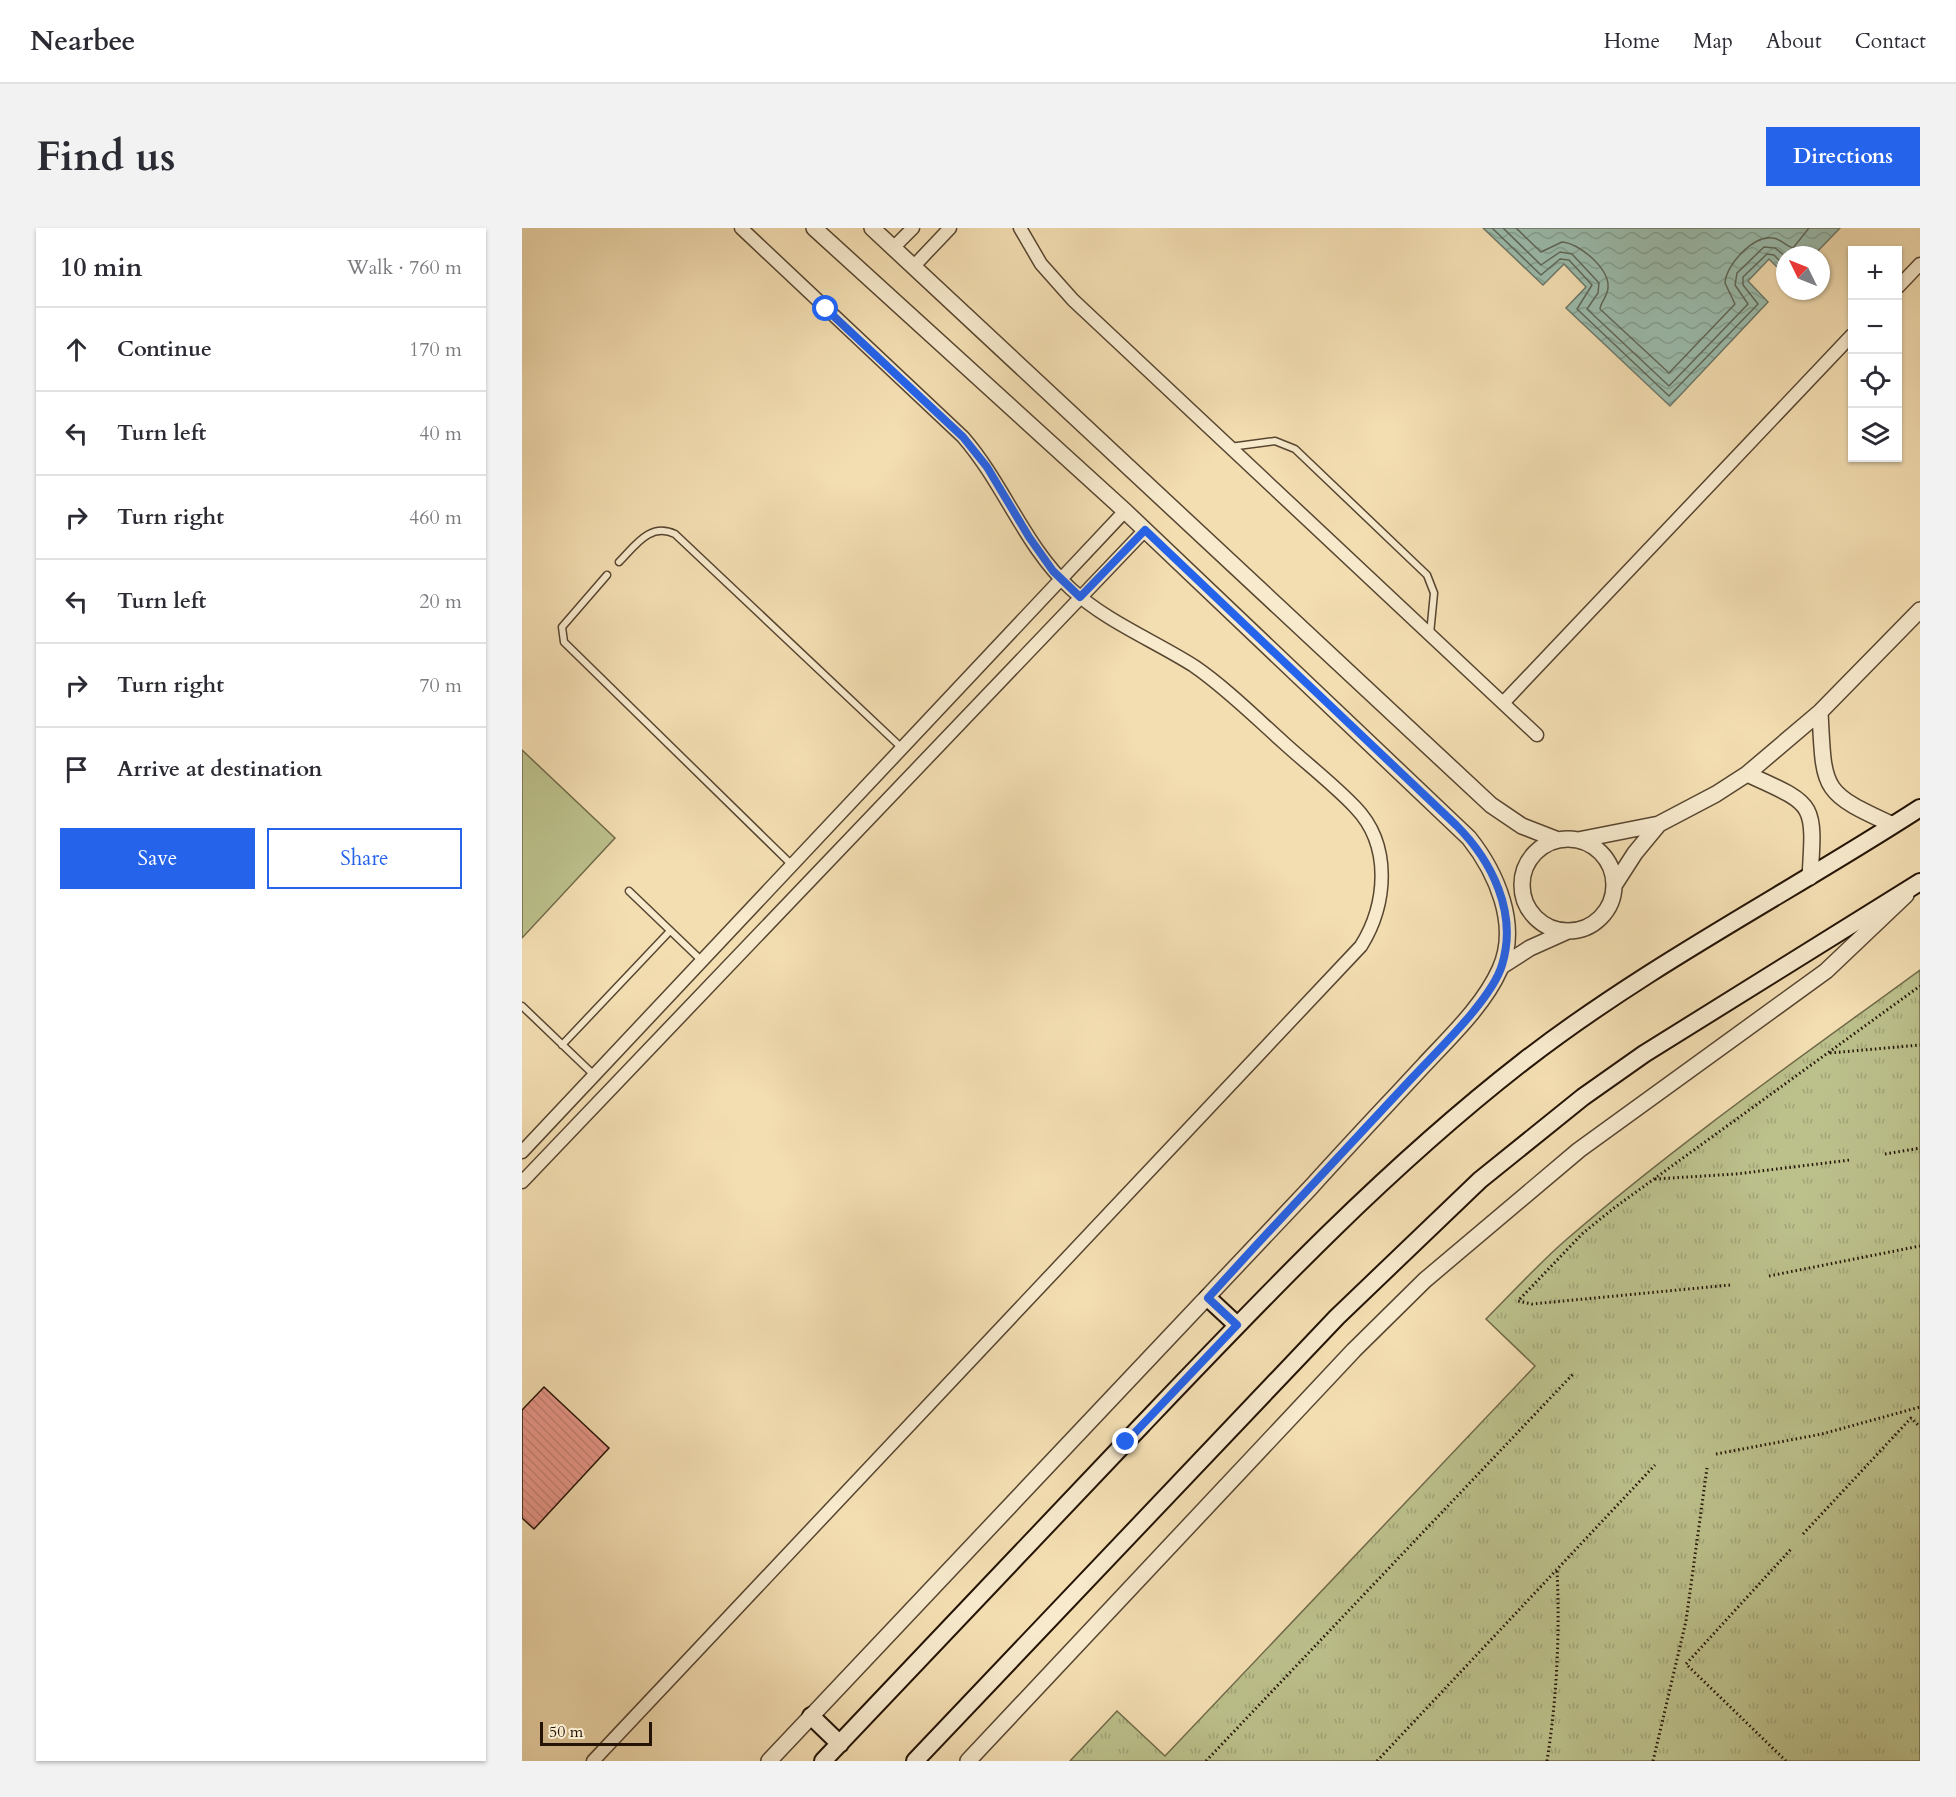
<!DOCTYPE html>
<html lang="en">
<head>
<meta charset="utf-8">
<style>
	:root { --surface:#fff; --page:#f2f2f3; --text:#2b2b33; --muted:#7c7c81; --line:#e1e1e2; --accent:#2563eb }
	body { margin:0; font-family:Cardo,serif; background:var(--page); color:var(--text) }
	.controls { position:absolute; right:18px; top:18px; display:grid; overflow:hidden; border-radius:0px; box-shadow:0 2px 4px #0004 }
	.controls button { width:54px; height:54px; display:grid; place-items:center; padding:0; border:0; border-bottom:2px solid var(--line); background:var(--surface); color:var(--text); font:30px sans-serif }
	.compass { position:absolute; left:1254px; top:18px; width:54px; height:54px; border-radius:50%; background:var(--surface); box-shadow:0 2px 4px #0004; rotate:313deg }
	.scale { position:absolute; left:18px; bottom:15px; width:112px; box-sizing:border-box; padding-left:6px; border:3px solid #251406; border-top:0; font-size:16px; line-height:21px; white-space:nowrap; color:#251406; -webkit-text-stroke:4px #f7eacd; paint-order:stroke }
	.stop { position:absolute; width:18px; height:18px; margin:-14px; border:4px solid #2563eb; border-radius:50%; background:#fff }
	.stop.end { background:#2563eb; border-color:#fff; box-shadow:0 2px 6px #0008 }
	.list { margin:0; padding:0; list-style:none }
	h2 { display:flex; justify-content:space-between; align-items:center; height:78px; margin:0; padding:0 24px; font-size:26px }
	h2 small { font-size:20px; font-weight:400; color:var(--muted) }
	.list li { display:grid; grid-template-columns:39px 1fr auto; gap:18px; align-items:center; box-sizing:border-box; height:84px; padding:0 24px; border-top:2px solid var(--line) }
	.list b { display:block; font-size:22px; white-space:nowrap }
	.list em { font-size:20px; font-style:normal; color:var(--muted) }
	.actions { display:flex; gap:12px; padding:18px 24px }
	.actions a { flex:1; padding:14px 0; border:2px solid var(--accent); border-radius:0px; text-align:center; font-size:21px; color:var(--accent) }
	.actions .main { background:var(--accent); color:#fff }
	.icon { flex:none; width:33px; height:33px; fill:none; stroke:currentColor; stroke-width:2; stroke-linecap:round; stroke-linejoin:round }
	.map { position:relative; flex:none; width:1398px; height:1533px; overflow:hidden; border-radius:0px }
	header { display:flex; align-items:center; gap:36px; box-sizing:border-box; height:84px; padding:0 30px; background:var(--surface); border-bottom:2px solid var(--line) }
	header strong { font-size:28px }
	nav { display:flex; gap:33px; margin-inline-start:auto; font-size:21px }
	.intro { display:flex; align-items:center; justify-content:space-between; box-sizing:border-box; height:144px; padding:0 36px }
	h1 { margin:0; font-size:42px }
	.button { padding:15px 27px; border-radius:0px; background:var(--accent); color:#fff; font-size:21px; font-weight:700 }
	main { display:flex; gap:36px; padding:0 36px }
	aside { flex:1; background:var(--surface); border-radius:0px; box-shadow:0 2px 4px #0004 }
	.map>svg:first-child { display:block }
	.grass { fill:#bcc18c; stroke:#706a49; stroke-width:1.5 }
	.park { fill:url(#park-tufts); stroke:#706a49; stroke-width:1.5 }
	.water { fill:url(#water-waves); stroke:#6c796a; stroke-width:1.5 }
	.lines { fill:none; stroke-linecap:round; stroke-linejoin:round }
	.shore { stroke:#60685a; stroke-width:1.5 }
	.building { fill:url(#building-back-hatch); stroke:#251406; stroke-width:1.5 }
	.service-casing { stroke:#584631; stroke-width:9 }
	.minor-casing { stroke:#584631; stroke-width:15 }
	.tertiary-casing { stroke:#584631; stroke-width:18 }
	.secondary-casing { stroke:#251406; stroke-width:20 }
	.path { stroke:#251406; stroke-width:3; stroke-dasharray:1.5 3; stroke-linecap:butt }
	.service { stroke:#f7eacd; stroke-width:6 }
	.minor { stroke:#f7eacd; stroke-width:12 }
	.tertiary { stroke:#f7eacd; stroke-width:15 }
	.secondary { stroke:#f7eacd; stroke-width:16 }
	.route { stroke:#2563eb; stroke-width:8 }
</style>
</head>
<body>
<header>
<strong>Nearbee</strong>
<nav><a>Home</a><a>Map</a><a>About</a><a>Contact</a></nav>
</header>
<div class="intro"><h1>Find us</h1><a class="button">Directions</a></div>
<main>
<aside>
<h2>10 min<small>Walk · 760 m</small></h2>
<ul class="list">
<li><svg class="icon" aria-label="ahead" viewBox="0 0 24 24"><path d="M12 20V5M6 11l6-6 6 6"/></svg><div><b>Continue</b></div><em>170 m</em></li>
<li><svg class="icon" aria-label="left" viewBox="0 0 24 24"><path d="M17 20v-9H6M10 6l-5 5 5 5"/></svg><div><b>Turn left</b></div><em>40 m</em></li>
<li><svg class="icon" aria-label="right" viewBox="0 0 24 24"><path d="M7 20v-9h11M14 6l5 5-5 5"/></svg><div><b>Turn right</b></div><em>460 m</em></li>
<li><svg class="icon" aria-label="left" viewBox="0 0 24 24"><path d="M17 20v-9H6M10 6l-5 5 5 5"/></svg><div><b>Turn left</b></div><em>20 m</em></li>
<li><svg class="icon" aria-label="right" viewBox="0 0 24 24"><path d="M7 20v-9h11M14 6l5 5-5 5"/></svg><div><b>Turn right</b></div><em>70 m</em></li>
<li><svg class="icon" aria-label="arrive" viewBox="0 0 24 24"><path d="M6 21V4h12l-3 4 3 4H6"/></svg><div><b>Arrive at destination</b></div></li>
</ul>
<div class="actions"><a class="main">Save</a><a>Share</a></div>
</aside>
<div class="map">
<svg width="1398" height="1533" viewBox="0 0 1398 1533">
	<defs>
		<pattern id="park-tufts" width="24" height="20" patternUnits="userSpaceOnUse" patternTransform="scale(1.5)"><rect width="24" height="20" fill="#bcc18c"/><path d="M3 7l-1-3M5 7V3M7 7l1-3M15 17l-1-3M17 17v-4M19 17l1-3" fill="none" stroke="#a1a577"/></pattern>
		<pattern id="water-waves" width="16" height="10" patternUnits="userSpaceOnUse" patternTransform="scale(1.5)"><rect width="16" height="10" fill="#9bbcad"/><path d="M0 5q4-4 8 0t8 0" fill="none" stroke="#85a193"/></pattern>
		<pattern id="building-back-hatch" width="6" height="6" patternUnits="userSpaceOnUse" patternTransform="scale(1.5)"><rect width="6" height="6" fill="#e7978a"/><path d="M-1 5l2 2M0 0l6 6M5-1l2 2" fill="none" stroke="#c68176"/></pattern>
	</defs>
	<rect width="100%" height="100%" fill="#f3deb2"/>
	<filter id="stains"><feTurbulence type="fractalNoise" baseFrequency=".00333" numOctaves="4"/><feColorMatrix values="0 0 0 0 .2 0 0 0 0 .09 0 0 0 0 .02 0 0 0 .5 -.17"/></filter>
	<radialGradient id="worn" r=".72"><stop offset=".6" stop-color="#630" stop-opacity="0"/><stop offset="1" stop-color="#630" stop-opacity=".3"/></radialGradient>
	<!-- grass -->
	<path class="grass" d="M0 522 93 610 0 710Z"/>
	<!-- park -->
	<path class="park" d="M1398 742V1533H548L595 1483 643 1528 1013 1138 964 1091C991 1064 1017 1035 1045 1011 1157 914 1279 829 1398 742Z"/>
	<!-- water -->
	<path class="water" d="M961 0H1318L1292 27H1263V47L1247 31 1226 53 1246 74 1148 178 1044 80 1064 59 1042 36 1021 57Z"/>
	<g class="lines">
		<!-- shore -->
		<path class="shore" d="M970 0 1019 47 1038 31 1047 32 1070 57 1055 81 1147 168 1236 76 1221 57V49L1245 26 1252 27 1263 38
			M981 0 1019 37 1038 24 1050 26 1077 55 1076 65 1065 81 1147 158 1226 76 1213 57 1215 45 1242 19 1253 20 1263 28
			M994 0 1019 24 1040 14C1057 15 1087 40 1086 59 1086 68 1079 73 1078 81L1147 145 1213 76 1203 55C1204 37 1231 7 1251 10 1259 11 1264 18 1271 20L1287 0"/>
	</g>
	<!-- building -->
	<path class="building" d="M22 1159 87 1220 12 1301 0 1290V1182Z"/>
	<g class="lines">
		<defs>
			<path id="service" d="M708 219 753 213 773 221 905 347 912 365 908 406
				M97 334C113 318 128 294 153 306L381 521
				M85 347 40 399 42 414 271 638
				M107 663 180 733
				M0 778 72 847
				M40 817 148 703"/>
			<path id="minor" d="M498 0 519 36 551 72 1015 507
				M371 20 391 0
				M391 39 428 0
				M1376 59 1398 36
				M981 475 1330 107
				M0 924 603 283
				M0 954 623 302
				M71 1533 839 718C865 676 870 617 833 579 811 556 785 536 762 515 733 489 704 460 672 438 631 412 585 394 549 361 503 319 482 256 441 209L219 0"/>
			<path id="tertiary" d="M350 0 969 577 1000 598 1036 612
				M1298 484C1302 563 1299 564 1371 597
				M1225 546C1293 577 1293 573 1288 649
				M1000 657a46 46 0 1 1 92 0a46 46 0 1 1-92 0Z
				M1056 612 1137 596 1194 566 1225 546 1298 484 1398 382
				M1093 656 1113 625 1137 596
				M980 738 1008 720 1046 703
				M247 1533C428 1342 610 1151 790 958 827 917 865 877 902 837 929 808 962 777 978 741 998 697 974 644 947 610L603 283 292 0
				M446 1533 832 1122 903 1052 1057 922 1304 743 1384 667"/>
			<path id="secondary" d="M686 1070 715 1097
				M289 1488 318 1516
				M301 1533C407 1421 514 1309 620 1197 741 1070 863 941 1002 833 1126 737 1267 665 1398 580
				M393 1533 815 1089 958 952 1061 869 1122 826 1398 654"/>
		</defs>
		<!-- service casing -->
		<use href="#service" class="service-casing"/>
		<!-- minor casing -->
		<use href="#minor" class="minor-casing"/>
		<!-- tertiary casing -->
		<use href="#tertiary" class="tertiary-casing"/>
		<!-- secondary casing -->
		<use href="#secondary" class="secondary-casing"/>
		<!-- path -->
		<path class="path" d="M1308 825 1398 817
			M1363 926 1398 920
			M1133 951 1214 946 1328 932
			M1247 1048 1398 1018
			M1208 1057 1010 1076 996 1073 1061 1005 1092 980 1398 758
			M1194 1226 1300 1206 1398 1179
			M1281 1306 1389 1190 1398 1199
			M684 1533 1052 1145
			M855 1533 1133 1237
			M1025 1533C1035 1469 1038 1406 1035 1341
			M1131 1533 1164 1393 1185 1240
			M1264 1533 1164 1436 1270 1320"/>
		<!-- service -->
		<use href="#service" class="service"/>
		<!-- minor -->
		<use href="#minor" class="minor"/>
		<!-- tertiary -->
		<use href="#tertiary" class="tertiary"/>
		<!-- secondary -->
		<use href="#secondary" class="secondary"/>
	</g>
	<g class="lines">
		<!-- route -->
		<path class="route" d="M304 81 441 209 465 239 507 309 531 343 558 369 623 302 934 597C970 633 996 685 980 737 970 771 915 823 890 850 822 923 753 996 686 1070L715 1097 604 1214"/>
	</g>
	<rect width="100%" height="100%" filter="url(#stains)"/>
	<rect width="100%" height="100%" fill="url(#worn)"/>
</svg>
<div class="controls">
<button>+</button>
<button>−</button>
<button><svg class="icon" aria-label="locate" viewBox="0 0 24 24"><circle cx="12" cy="12" r="6"/><path d="M12 2v4M12 18v4M2 12h4M18 12h4"/></svg></button>
<button><svg class="icon" aria-label="layers" viewBox="0 0 24 24"><path d="M12 4l9 5-9 5-9-5zM3 14l9 5 9-5"/></svg></button>
</div>
<svg class="compass" viewBox="-18 -18 36 36"><path d="M0-13l5 13h-10z" fill="#e53935"/><path d="M0 13l5-13h-10z" fill="#7c7c81"/></svg>
<div class="scale">50 m</div>
<div class="stop" style="left:304px;top:81px"></div>
<div class="stop end" style="left:604px;top:1214px"></div>
</div>
</main>
</body>
</html>
